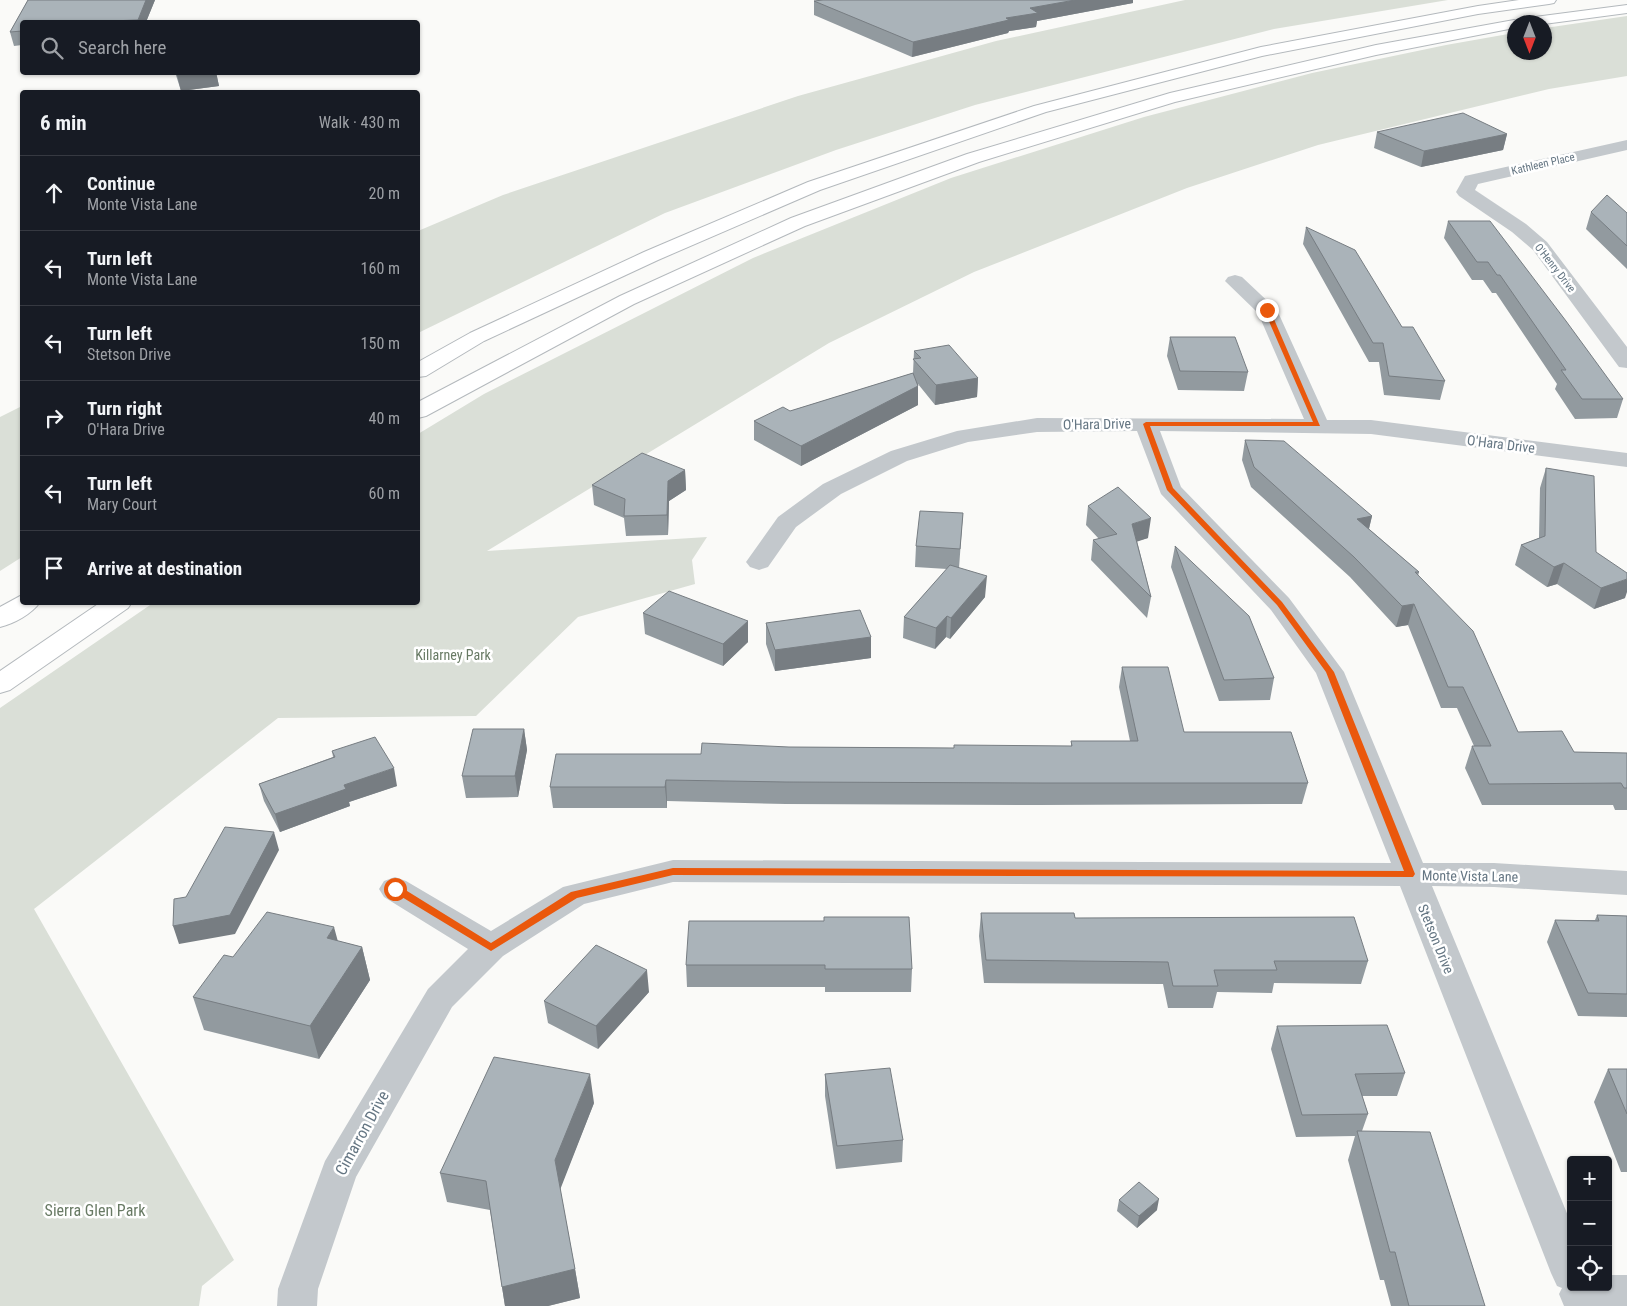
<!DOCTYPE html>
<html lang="en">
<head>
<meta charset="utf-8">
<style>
	:root { --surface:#171b24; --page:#242831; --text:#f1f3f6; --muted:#9ea1a6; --line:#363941 }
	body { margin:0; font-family:"Roboto Condensed",sans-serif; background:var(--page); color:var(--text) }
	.controls { position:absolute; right:15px; bottom:15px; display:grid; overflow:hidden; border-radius:5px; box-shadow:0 1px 4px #0004 }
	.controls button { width:45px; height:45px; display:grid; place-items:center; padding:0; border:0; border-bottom:1px solid var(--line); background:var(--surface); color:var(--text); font:25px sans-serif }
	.compass { position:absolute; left:1507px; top:15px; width:45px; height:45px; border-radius:50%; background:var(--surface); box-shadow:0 1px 4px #0004; rotate:180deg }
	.stop { position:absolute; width:15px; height:15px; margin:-11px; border:4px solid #ea580c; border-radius:50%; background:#fff }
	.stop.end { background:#ea580c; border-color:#fff; box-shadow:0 1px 5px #0008 }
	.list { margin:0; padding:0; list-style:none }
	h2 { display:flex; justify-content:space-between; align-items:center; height:65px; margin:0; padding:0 20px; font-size:21px }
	h2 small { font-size:16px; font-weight:400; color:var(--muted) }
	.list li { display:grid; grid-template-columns:32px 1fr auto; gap:15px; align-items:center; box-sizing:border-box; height:75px; padding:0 20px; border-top:1px solid var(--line) }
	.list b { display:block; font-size:19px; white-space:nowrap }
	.list p { margin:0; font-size:16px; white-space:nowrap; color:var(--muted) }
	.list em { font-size:16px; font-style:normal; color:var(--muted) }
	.icon { flex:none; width:28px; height:28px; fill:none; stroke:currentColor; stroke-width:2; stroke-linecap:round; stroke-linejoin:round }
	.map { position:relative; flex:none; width:1627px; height:1306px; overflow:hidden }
	.search { position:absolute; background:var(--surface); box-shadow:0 1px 4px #0004; left:20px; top:20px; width:400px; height:55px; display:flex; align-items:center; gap:12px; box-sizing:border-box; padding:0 18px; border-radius:5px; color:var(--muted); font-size:19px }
	.panel { position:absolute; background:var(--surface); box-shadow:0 1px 4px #0004; left:20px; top:90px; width:400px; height:515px; border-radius:5px }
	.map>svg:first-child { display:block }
	.green { fill:#dadfd7 }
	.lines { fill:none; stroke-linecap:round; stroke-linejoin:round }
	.motorway-casing { stroke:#b4b9bd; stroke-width:2 }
	.minor { fill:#c3c8cc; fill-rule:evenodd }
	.motorway { fill:#fff; fill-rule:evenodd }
	.wall { fill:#929a9f }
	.shaded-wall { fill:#777d82 }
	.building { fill:#aab3b9; stroke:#777d82 }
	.route { fill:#ea580c }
	.labels { text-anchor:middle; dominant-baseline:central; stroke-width:5; stroke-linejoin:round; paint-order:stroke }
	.far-street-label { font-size:11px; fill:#657683; stroke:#fff }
	.street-label { font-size:14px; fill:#657683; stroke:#fff }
	.park-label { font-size:14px; fill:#687a64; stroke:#fff }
	.near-street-label { font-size:16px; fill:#657683; stroke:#fff }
	.near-park-label { font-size:16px; fill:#687a64; stroke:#fff }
</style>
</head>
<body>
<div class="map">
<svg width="1627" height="1306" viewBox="0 0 1627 1306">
	<rect width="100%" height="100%" fill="#fafaf8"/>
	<!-- green -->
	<path class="green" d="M1185 0H1448L1274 29 975 105 836 150 665 213 418 333V231L503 195 798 96 996 41Z
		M1627 16V76L1549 89 1318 145 1187 188 974 272 829 343 487 551 707 537 692 560 695 584 578 617 476 716 278 718 34 909 234 1260 202 1286 199 1306H0V708L153 603 418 602V434L484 394 753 258 951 178 1144 117 1312 73 1446 45 1514 33V52H1544L1545 28Z
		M22 406V557L0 571V417Z"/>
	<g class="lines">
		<defs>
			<path id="motorway" d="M1519 0H1556L1554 3 1549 4 1478 14 1262 56 1046 112 820 190 658 260 484 341 426 376 418 377V362L470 333 644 252 808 182 1034 106 1261 47 1478 6Z
				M1627 5V13L1544 24V22H1514V28L1376 55 1175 102 979 162 805 226 634 304 426 416 418 418V402L620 296 791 218 967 154 1170 93 1376 45 1514 20 1520 22 1522 19 1527 18Z
				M22 595V602H40C32 614 13 624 0 627V607Z
				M101 602H132L128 608 10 690 0 693V671Z"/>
		</defs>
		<!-- motorway casing -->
		<use href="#motorway" class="motorway-casing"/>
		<!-- minor -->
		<path class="minor" d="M1627 140V150L1478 184 1475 190 1526 224 1547 242 1627 347V368L1619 367 1533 250 1512 232 1459 196 1456 192 1465 176Z
			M1235 275 1242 277 1277 310 1327 420H1371L1627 453V467L1371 434 1160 431 1181 487 1289 598 1344 672 1423 863H1494L1627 871V895L1494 887 1432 886 1571 1223V1287H1608V1275H1627V1306H1564L1559 1294 1562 1288 1557 1286 1551 1273 1400 886 673 882 584 904 503 956 452 1007 356 1177 318 1289 317 1306H277L278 1289 325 1161 428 989 468 949 384 897 379 889 384 881 395 877 406 881 491 931 563 887 673 860 1391 863 1316 673 1271 610 1161 494 1137 431 1037 432 968 442 907 461 841 494 796 527 768 567 759 570 750 567 746 562 778 517 823 484 891 451 957 431 1037 418 1304 419 1258 313 1225 281 1228 277Z"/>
		<!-- motorway -->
		<use href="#motorway" class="motorway"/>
	</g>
	<!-- wall -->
	<path class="wall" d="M28 0H155L146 22H22V45L14 46 10 32Z
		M823 0H1133V3L1037 21 1036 27 1009 31 1008 33 912 57 814 15V1Z
		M175 72H216L219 86 181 91Z
		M1377 132 1507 134 1503 150 1421 167 1374 148Z
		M1591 212 1627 213V269L1586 229Z
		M1448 221 1623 399 1617 418 1575 419 1555 389 1557 384 1496 293H1492L1483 280H1472L1444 238Z
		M1306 227 1402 327 1445 381 1440 400 1384 395 1379 362H1369L1303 244Z
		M1170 337 1248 372 1244 391 1178 390 1167 356Z
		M914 351 978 378 977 397 935 405 918 384V405L801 466 754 440V421L790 411 913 373Z
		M1245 440 1372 516 1369 529 1419 572 1418 576 1518 732 1574 752 1627 753V810H1615L1613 805H1482L1465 768 1472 746H1474L1457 708H1441L1408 625 1396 627 1350 577 1251 487 1242 460Z
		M1546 468 1596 552 1625 598 1594 609 1557 584 1547 587 1515 565 1521 545 1539 538 1540 488Z
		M685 470 686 490 669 501 668 535 626 536 624 518 594 505 592 485Z
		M1088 506 1148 538 1137 541 1151 597 1147 618 1091 560 1093 540 1099 539 1086 525Z
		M963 513 959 568 985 597 950 639 946 637 935 649 903 638 904 617 947 569 915 567 916 546Z
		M1175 546 1274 678 1270 700 1219 701 1171 567Z
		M643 613 748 621V642L723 666 645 634Z
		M766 623 871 637V658L775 671 766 644Z
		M1122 667 1184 732 1308 783 1302 804 1040 805 786 804 667 801V808H553L550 787 701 754 789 747 953 748 1071 746V741H1130L1119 687Z
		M524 729 527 750 518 797 466 798 462 776Z
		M332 751 397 786 349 802 350 806 280 832 264 801 259 784 333 757Z
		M981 913 1075 918 1368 961 1361 984 1274 983 1272 993 1217 992 1213 1008H1168L1163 984 984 983 979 936Z
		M1597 915 1627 916V1017L1578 1016 1547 942 1555 920H1595Z
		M824 921 912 969 911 992H825V987H687L686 965Z
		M338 941 362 947 370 980 319 1059 204 1030 193 997 233 957Z
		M649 992 598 1049 548 1023 544 1001Z
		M1277 1026 1405 1073 1397 1096H1362L1368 1114 1362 1131 1485 1306H1391L1384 1280H1380L1348 1160 1355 1136 1296 1137 1271 1049Z
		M1608 1069H1627V1172H1621L1594 1102Z
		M825 1074 903 1140 902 1162 836 1169 825 1096Z
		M594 1103 560 1188 575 1269 580 1298 548 1306H505L502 1287 490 1210 447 1202 440 1173Z
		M1119 1200 1157 1210 1137 1228 1117 1211Z"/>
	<!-- shaded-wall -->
	<path class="shaded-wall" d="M146 0H155L146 22H138V20Z
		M1075 0H1133V3L1037 21 1036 27 1009 31 1008 33 912 57 913 42 1006 18 1030 8Z
		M201 72H216L219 86 181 91 177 75Z
		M1507 134 1503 150 1421 167 1424 151Z
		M978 378 977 397 935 405 936 385Z
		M918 386V405L801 466V446Z
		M685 470 686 490 669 501 668 535 667 515 668 481Z
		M1372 516 1367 536 1357 519Z
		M1151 518 1148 538 1130 544 1132 524Z
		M1564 563 1557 584 1547 587 1554 567Z
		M987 576 985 597 950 639 951 618Z
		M1627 579V592L1625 598 1594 609 1601 588Z
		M1414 604 1408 625 1396 627 1402 606Z
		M947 616 946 637 935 649 936 628Z
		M748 621V642L723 666V644Z
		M871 637V658L775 671V650Z
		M524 729 527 750 518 797 515 776Z
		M394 768 397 786 349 802 350 806 280 832 275 814 344 785Z
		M666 780 667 801V808L665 787Z
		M274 832 279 850 235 934 179 944 173 926Z
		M334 927 343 960 327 938Z
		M362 947 370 980 319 1059 310 1026Z
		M647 970 649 992 598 1049 596 1026Z
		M590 1074 594 1103 560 1190 555 1160Z
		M1159 1199 1157 1210 1137 1228 1139 1216Z
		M575 1269 580 1298 548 1306H505L502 1287Z"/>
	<!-- building -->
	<path class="building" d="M28 0H146L138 20 81 22H22V31L10 32Z
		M823 0H1075L1030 8 1038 13 1006 18 1009 20 913 42 814 1Z
		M176 72H201L177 75Z
		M1463 113 1507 134 1424 151 1377 132Z
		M1607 195 1627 213V246L1591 212Z
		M1448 221H1490L1566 321 1623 399H1582L1561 370H1566L1500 275H1497L1488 262H1477Z
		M1306 227 1355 250 1402 327H1413L1445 381 1389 376 1383 343H1373Z
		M1170 337H1235L1248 372 1180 371Z
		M949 345 978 378 936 385 913 359 921 358 914 351Z
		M913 373 918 386 801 446 754 421 783 407 790 411Z
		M1245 440 1284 441 1372 516 1357 519 1419 572H1415L1473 631 1518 732 1562 731 1574 752 1627 753V788H1624L1621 783 1489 784 1472 746H1491L1463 687H1448L1414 604 1402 606 1354 557 1254 467Z
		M642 453 685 470 668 481 667 515 624 516 625 499 592 485Z
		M1546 468 1594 476 1596 552 1627 573V579L1601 588 1564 563 1554 567 1521 545 1545 536Z
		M1118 487 1151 518 1132 524 1151 597 1093 540 1117 534 1088 506Z
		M920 511 963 513 960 549 916 546Z
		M1175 546 1249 616 1274 678 1224 680Z
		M950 565 987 576 951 618 947 616 936 628 904 617Z
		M669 591 748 621 723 644 643 613Z
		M860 610 871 637 775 650 766 623Z
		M1122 667H1168L1184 732H1291L1308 783H1042L786 782 666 780 665 787H550L556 754H701L702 743 789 747 954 748V745L1072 746 1071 741H1138Z
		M473 729H524L515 776H462Z
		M375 737 394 768 344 785 346 789 275 814 259 784 335 757 332 751Z
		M225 827 274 832 230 915 173 926 174 899 186 897Z
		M267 912 334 927 327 938 362 947 310 1026 193 997 224 955 233 957Z
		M981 913H1074L1075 918 1354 917 1368 961H1274L1277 970H1214L1218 986H1173L1168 962 986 960Z
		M1597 915 1627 916V994L1588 993 1555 920 1599 921Z
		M824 917H909L912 969H825V965H686L689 921H824Z
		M596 945 647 970 596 1026 544 1001Z
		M1387 1025 1405 1073 1355 1074 1368 1114 1302 1115 1277 1026Z
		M494 1057 590 1074 555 1160 575 1269 502 1287 486 1181 440 1173Z
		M890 1068 903 1140 837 1146 825 1074Z
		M1608 1069H1627V1114Z
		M1357 1131 1430 1132 1485 1306H1409L1395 1252H1390Z
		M1139 1182 1159 1199 1139 1216 1119 1200Z"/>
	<!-- route -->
	<path class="route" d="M1267 308 1270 310 1320 426H1150L1173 488 1282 602 1334 672 1415 874 1413 877 673 875 577 898 491 951 392 891V886H399L491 943 571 892 673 868 1404 871 1326 672 1277 605 1167 490 1143 424 1146 422H1313L1264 310Z"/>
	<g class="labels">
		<!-- far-street labels -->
		<g class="far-street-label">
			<text transform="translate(1543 164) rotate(-13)">Kathleen Place</text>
			<text transform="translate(1555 268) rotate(52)">O'Henry Drive</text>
		</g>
		<!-- street labels -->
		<g class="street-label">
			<text transform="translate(1097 424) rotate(-1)">O'Hara Drive</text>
			<text transform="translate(1501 444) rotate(7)">O'Hara Drive</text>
			<text transform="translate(1470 876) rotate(1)">Monte Vista Lane</text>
			<text transform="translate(1436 939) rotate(68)">Stetson Drive</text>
		</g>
		<!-- park labels -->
		<g class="park-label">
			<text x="453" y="655">Killarney Park</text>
		</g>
		<!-- near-street labels -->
		<g class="near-street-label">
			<text transform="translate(362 1133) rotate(-61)">Cimarron Drive</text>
		</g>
		<!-- near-park labels -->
		<g class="near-park-label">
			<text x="95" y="1210">Sierra Glen Park</text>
		</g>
	</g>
</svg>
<div class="controls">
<button>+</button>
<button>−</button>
<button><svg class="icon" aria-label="locate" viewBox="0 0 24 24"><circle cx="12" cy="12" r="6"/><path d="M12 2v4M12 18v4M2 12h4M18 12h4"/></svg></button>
</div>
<svg class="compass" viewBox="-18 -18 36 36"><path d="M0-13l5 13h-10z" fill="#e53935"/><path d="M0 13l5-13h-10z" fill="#9ea1a6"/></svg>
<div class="stop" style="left:395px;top:889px"></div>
<div class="stop end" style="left:1267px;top:310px"></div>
<div class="search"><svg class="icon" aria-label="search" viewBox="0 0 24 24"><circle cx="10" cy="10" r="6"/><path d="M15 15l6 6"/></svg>Search here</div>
<section class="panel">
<h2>6 min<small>Walk · 430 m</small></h2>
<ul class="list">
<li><svg class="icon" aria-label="ahead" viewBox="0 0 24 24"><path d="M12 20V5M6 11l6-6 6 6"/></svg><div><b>Continue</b><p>Monte Vista Lane</p></div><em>20 m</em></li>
<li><svg class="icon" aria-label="left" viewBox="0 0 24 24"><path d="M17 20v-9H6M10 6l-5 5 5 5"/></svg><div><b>Turn left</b><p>Monte Vista Lane</p></div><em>160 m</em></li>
<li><svg class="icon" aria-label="left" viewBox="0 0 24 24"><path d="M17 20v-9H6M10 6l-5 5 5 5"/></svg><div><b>Turn left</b><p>Stetson Drive</p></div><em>150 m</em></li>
<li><svg class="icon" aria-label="right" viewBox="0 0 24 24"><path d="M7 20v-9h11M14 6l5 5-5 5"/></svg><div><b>Turn right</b><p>O'Hara Drive</p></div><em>40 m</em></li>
<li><svg class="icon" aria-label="left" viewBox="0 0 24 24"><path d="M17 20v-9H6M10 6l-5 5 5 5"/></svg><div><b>Turn left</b><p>Mary Court</p></div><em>60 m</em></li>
<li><svg class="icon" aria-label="arrive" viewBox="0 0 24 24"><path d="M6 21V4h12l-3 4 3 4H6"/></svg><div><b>Arrive at destination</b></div></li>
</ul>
</section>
</div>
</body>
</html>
